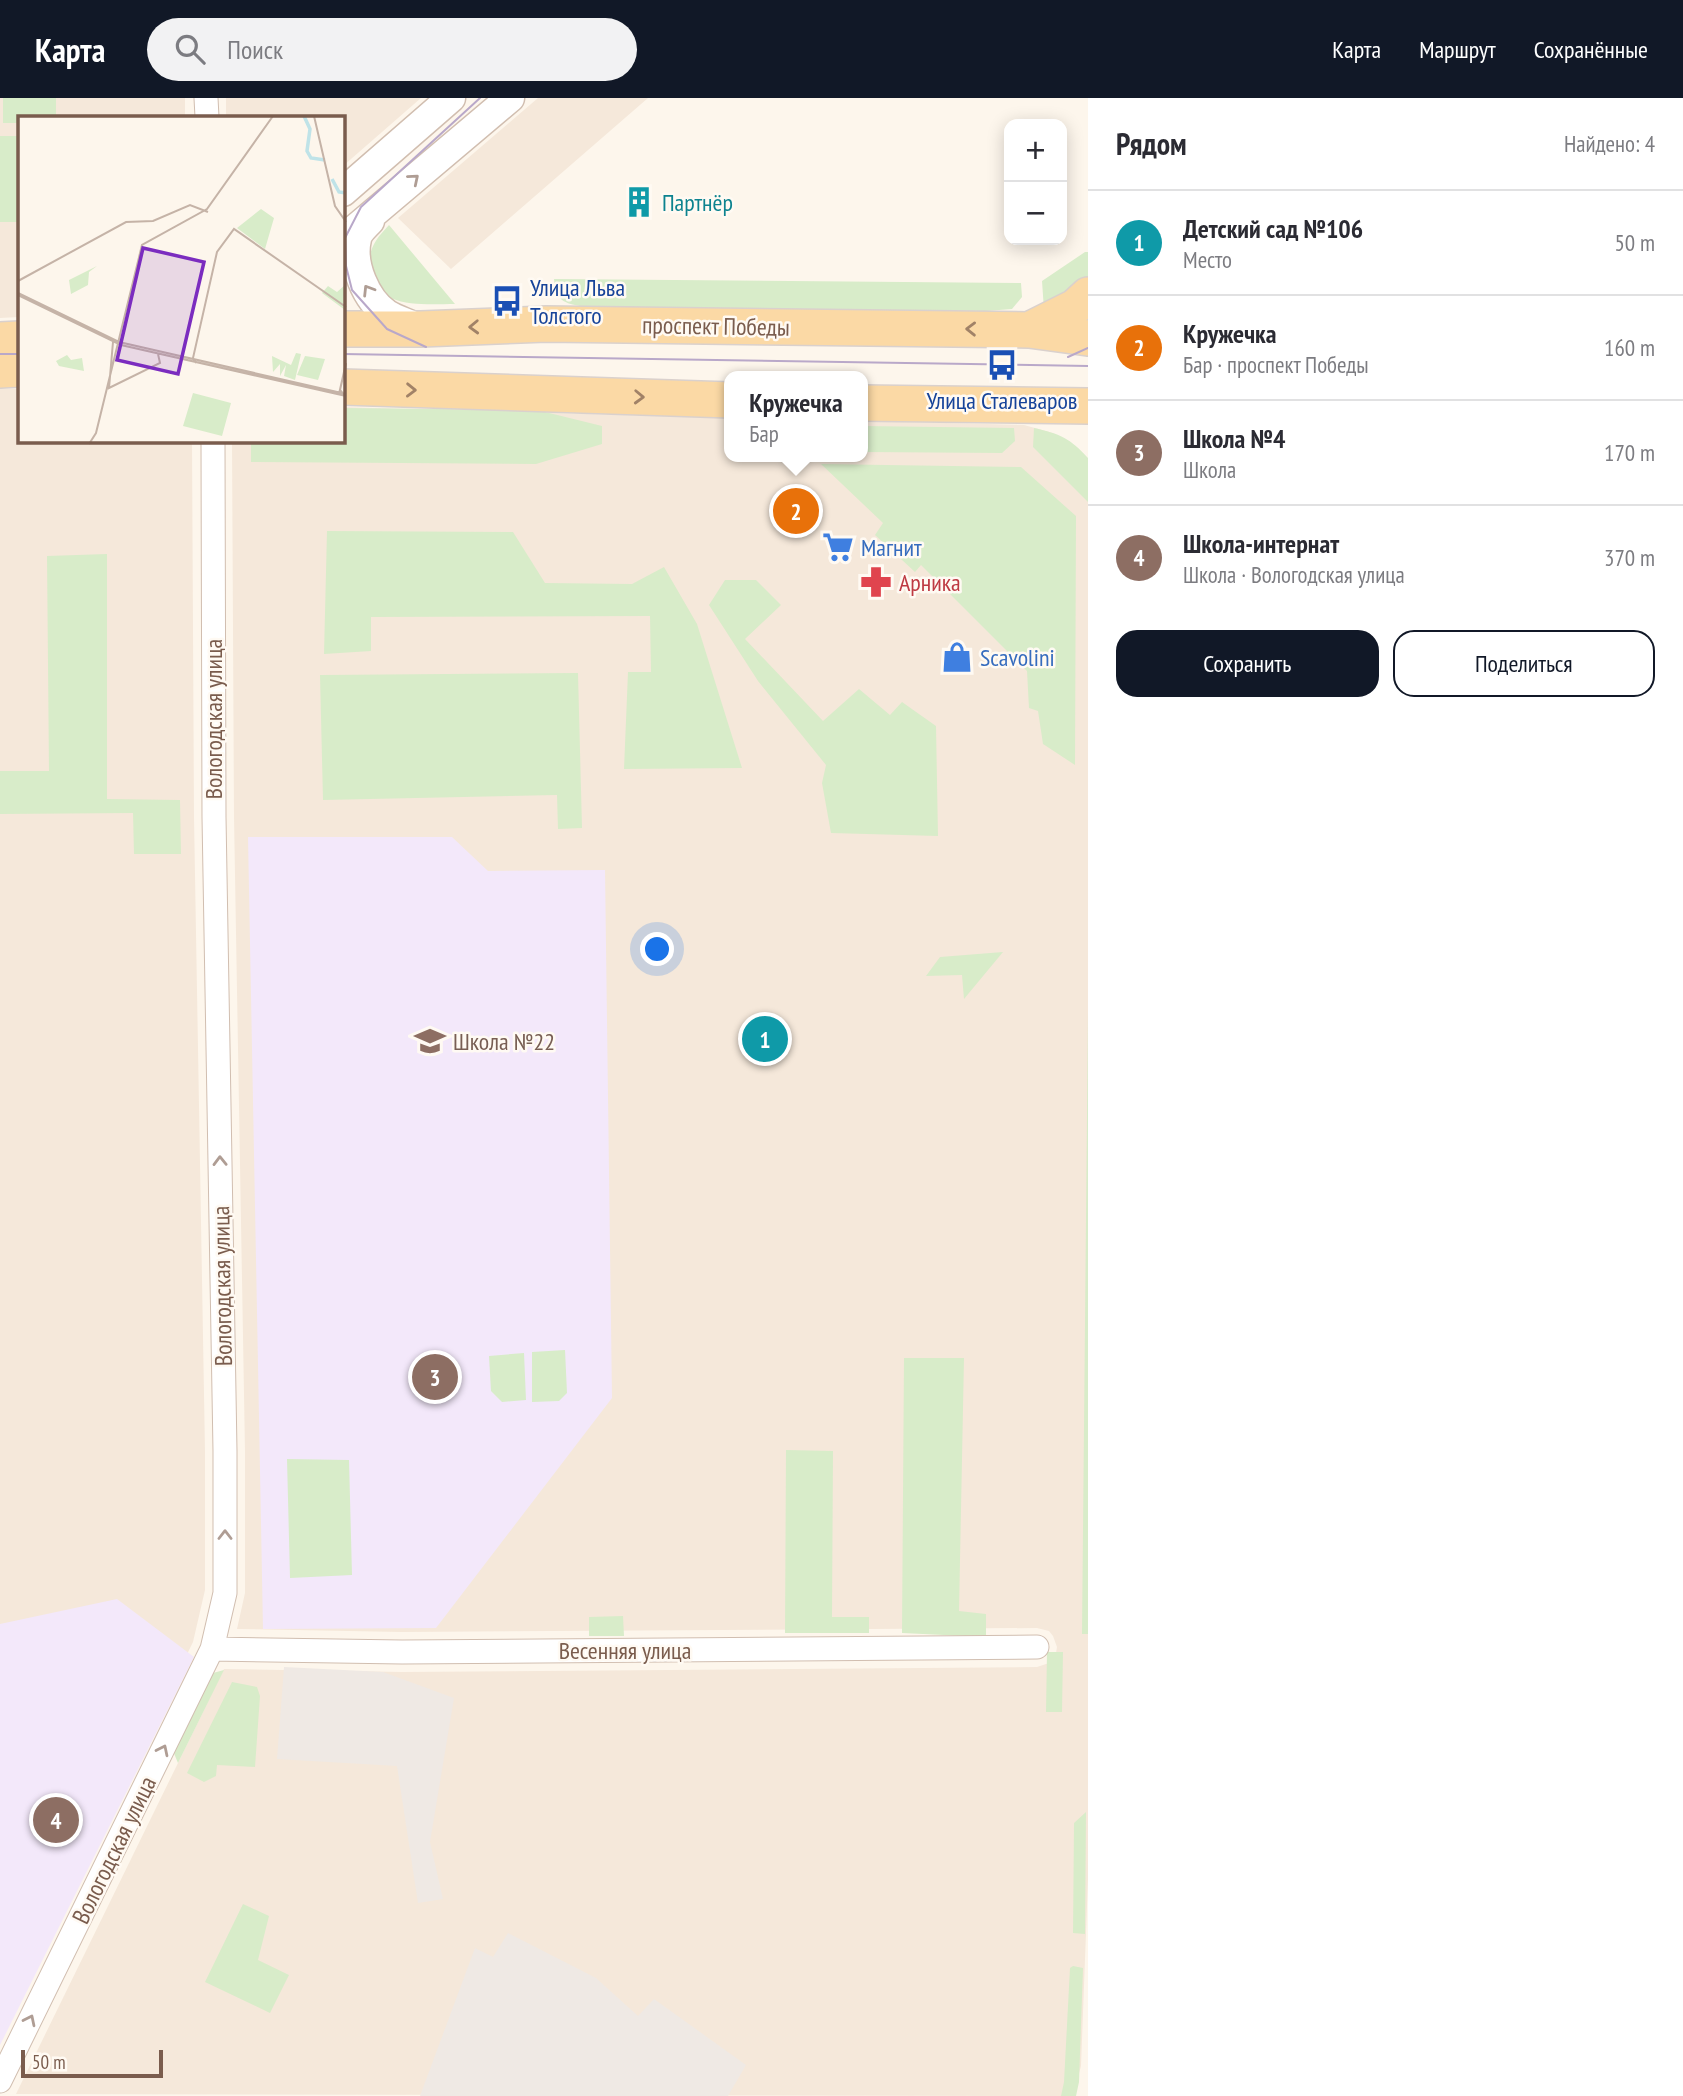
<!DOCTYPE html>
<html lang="ru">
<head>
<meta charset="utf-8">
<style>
	:root { --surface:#fff; --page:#f2f2f3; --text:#2b2b33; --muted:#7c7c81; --line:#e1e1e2; --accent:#111827 }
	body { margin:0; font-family:"PT Sans Narrow",sans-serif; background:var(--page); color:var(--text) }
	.controls { position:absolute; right:21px; top:21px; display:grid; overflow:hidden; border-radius:14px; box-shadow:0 4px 18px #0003 }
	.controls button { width:63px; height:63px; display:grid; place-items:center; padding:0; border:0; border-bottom:2px solid var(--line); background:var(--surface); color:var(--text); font:35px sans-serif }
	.scale { position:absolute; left:21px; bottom:18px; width:142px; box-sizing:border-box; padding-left:7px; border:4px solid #7a5c4d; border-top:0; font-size:19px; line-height:24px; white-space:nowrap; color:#7a5c4d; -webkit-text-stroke:5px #fffaf3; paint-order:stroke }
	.you { position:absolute; left:658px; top:852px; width:24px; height:24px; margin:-18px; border:5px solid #fff; border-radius:50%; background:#1a73e8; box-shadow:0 0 0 10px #1a73e833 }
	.badge { display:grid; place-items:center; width:46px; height:46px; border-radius:50%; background:var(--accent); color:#fff; font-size:23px; font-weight:700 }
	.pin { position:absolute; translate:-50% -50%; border:4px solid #fff; box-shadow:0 2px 7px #0006 }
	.popup { position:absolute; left:724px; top:273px; width:144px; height:91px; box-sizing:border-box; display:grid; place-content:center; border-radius:14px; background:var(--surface); filter:drop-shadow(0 2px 5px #0005); font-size:23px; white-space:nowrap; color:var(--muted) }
	.popup b { font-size:26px; color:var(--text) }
	.popup::after { content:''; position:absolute; left:50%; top:100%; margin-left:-14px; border:14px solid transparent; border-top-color:var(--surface) }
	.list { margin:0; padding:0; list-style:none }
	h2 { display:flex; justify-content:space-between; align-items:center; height:91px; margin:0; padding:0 28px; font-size:30px }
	h2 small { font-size:23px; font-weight:400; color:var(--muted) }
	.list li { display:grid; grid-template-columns:46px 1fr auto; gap:21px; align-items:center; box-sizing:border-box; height:105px; padding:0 28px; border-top:2px solid var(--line) }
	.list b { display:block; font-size:26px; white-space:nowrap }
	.list p { margin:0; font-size:23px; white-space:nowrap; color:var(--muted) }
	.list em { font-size:23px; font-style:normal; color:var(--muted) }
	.actions { display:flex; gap:14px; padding:21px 28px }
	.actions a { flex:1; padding:16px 0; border:2px solid var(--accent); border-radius:21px; text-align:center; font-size:24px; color:var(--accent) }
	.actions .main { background:var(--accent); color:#fff }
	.icon { flex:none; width:38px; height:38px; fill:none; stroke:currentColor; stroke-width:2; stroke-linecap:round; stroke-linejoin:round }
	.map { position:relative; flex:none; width:1088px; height:1998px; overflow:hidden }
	header { display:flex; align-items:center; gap:42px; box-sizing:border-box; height:98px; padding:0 35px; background:var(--accent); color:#fff }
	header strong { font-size:33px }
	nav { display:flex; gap:38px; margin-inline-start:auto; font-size:24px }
	.search { width:490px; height:63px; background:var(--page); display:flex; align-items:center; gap:18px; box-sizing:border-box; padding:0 24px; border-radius:38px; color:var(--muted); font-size:26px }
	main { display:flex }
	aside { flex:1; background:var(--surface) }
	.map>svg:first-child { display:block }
	.residential { fill:#f5e8da }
	.industrial { fill:#efe9e4 }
	.education { fill:#f3e8fa }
	.green { fill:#d8ecc9 }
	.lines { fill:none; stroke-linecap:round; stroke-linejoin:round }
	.minor-casing { stroke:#d1beb0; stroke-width:25 }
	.tertiary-casing { stroke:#d1beb0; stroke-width:31 }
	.primary-casing { stroke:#dad1cd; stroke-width:38 }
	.minor { stroke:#fff; stroke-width:23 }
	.tertiary { stroke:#fff; stroke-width:28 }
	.primary { stroke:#fbd9a5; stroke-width:35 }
	.tram { stroke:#b9a8c9; stroke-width:2 }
	.oneway { stroke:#af9d94 }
	.oneway2 { stroke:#a18267 }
	.labels { text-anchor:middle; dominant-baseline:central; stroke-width:5; stroke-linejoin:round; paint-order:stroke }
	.culture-label { font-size:24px; fill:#0d838f; stroke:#fffaf3; text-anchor:start }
	.transit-label { font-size:24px; fill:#164399; stroke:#fffaf3; text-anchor:start }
	.street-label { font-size:24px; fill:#7a5c4d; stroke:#fffaf3 }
	.shop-label { font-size:24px; fill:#366cbe; stroke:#fffaf3; text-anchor:start }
	.health-label { font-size:24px; fill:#be3a42; stroke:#fffaf3; text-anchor:start }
	.education-label { font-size:24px; fill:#785e54; stroke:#fffaf3; text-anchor:start }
	.inset-river { fill:none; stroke:#bfe3e8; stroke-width:3.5 }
	.inset-road { fill:none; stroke:#c5b3a7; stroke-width:2 }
	.view { fill:#7b2cbf; fill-opacity:0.15; stroke:#7b2cbf; stroke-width:3.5 }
	.inset-edge { fill:none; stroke:#7a5c4d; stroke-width:3.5 }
</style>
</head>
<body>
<header>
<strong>Карта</strong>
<div class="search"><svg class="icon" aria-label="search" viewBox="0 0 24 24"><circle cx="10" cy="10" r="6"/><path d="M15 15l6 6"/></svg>Поиск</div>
<nav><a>Карта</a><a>Маршрут</a><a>Сохранённые</a></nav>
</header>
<main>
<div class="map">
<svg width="1088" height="1998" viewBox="0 0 1088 1998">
	<rect width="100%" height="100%" fill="#fdf6ec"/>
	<!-- residential -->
	<path class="residential" d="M0 0H185V19H19V219L0 220Z
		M226 0H421L343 68V19H226Z
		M538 0H648L451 171 398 120Z
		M0 291H19V343H192L194 719 205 1354V1492L193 1544 0 1938Z
		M343 309 729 320 730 359H862L863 323 1024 327 1053 335 1084 356 1088 362V1781L1081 1968 1073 1998 16 1996 224 1571 402 1574 1037 1569 1049 1565 1056 1555 1057 1549 1053 1538 1049 1533 1037 1530 402 1534 237 1531 245 1495V1354L234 719 232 343H343Z"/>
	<!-- industrial -->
	<path class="industrial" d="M284 1569 383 1574 454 1600 430 1744 443 1801 418 1805 397 1668 277 1661Z
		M508 1835 596 1880 638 1918 654 1901 746 1967 728 1998H420L475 1850 493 1859Z"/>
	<!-- education -->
	<path class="education" d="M248 739H452L488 773 605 772 612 1300 436 1530 263 1531Z
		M117 1501 194 1559 0 1947V1526Z"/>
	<!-- green -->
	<path class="green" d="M3 0H56V19H19V25H3Z
		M0 38H19V124H0Z
		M389 127 455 206C424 206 374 212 370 170 368 150 376 141 389 127Z
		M1085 154H1088V187L1044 212 1042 183Z
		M554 181 1021 185 1022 199 1012 211 986 213 588 209C566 206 556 205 554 181Z
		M343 310 537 312 602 328V346L536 366 251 364V343H343Z
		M863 328 1014 330 1015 343 1002 355 863 354Z
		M1034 330C1060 336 1070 340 1088 360V404L1033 349Z
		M821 366 1021 369 1076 418 1075 667 1043 646 1038 613 1029 610 1027 573 921 467 915 474 875 437 883 425Z
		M327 433 513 434 545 485 632 486 664 469 697 526 742 670 624 671 628 574H651L650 518 371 519V553L324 556Z
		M107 456V701L180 702 181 756H134L133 715 0 716V673H49L47 458Z
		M725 482H756L781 507 745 541 823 623 859 591 890 617 902 604 936 628 938 738 831 735 822 685 826 667 758 583 709 507Z
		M578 575 582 730 558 731 557 697 323 702 320 577Z
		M1003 854 964 901 962 877 926 878 940 859Z
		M1088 914V1536H1082Z
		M565 1252 567 1295 559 1303 532 1304V1254Z
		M524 1255 526 1302 502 1304 491 1293 489 1258Z
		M904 1260H964L959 1513 986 1516V1539L902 1535Z
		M786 1352 833 1353 832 1519H869V1535H785Z
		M287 1361 349 1362 352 1477 290 1480Z
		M623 1518 624 1538H589V1519Z
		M1047 1554H1063L1062 1614H1046Z
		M224 1572 178 1665 173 1653 213 1575Z
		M232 1584 257 1589 260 1598 255 1669 217 1667 216 1678 204 1684 187 1675Z
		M1086 1714 1085 1836 1073 1835 1074 1725Z
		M243 1806 269 1818 258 1862 289 1877 270 1915 205 1884Z
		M1073 1868 1083 1870 1079 1984 1076 1998H1061L1064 1984 1070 1870Z"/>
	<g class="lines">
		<defs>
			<path id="minor" d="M206 0 207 19
				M212 1551 402 1554 1037 1549
				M0 1983 212 1551 225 1495V1353L214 719 213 343"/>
			<path id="tertiary" d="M343 94 451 0
				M370 123C365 128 358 135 357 141 351 166 366 202 387 216 396 222 409 225 418 230
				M343 141 510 0"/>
			<path id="primary" d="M343 231H421L546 226 1029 232 1088 240
				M1029 232 1075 209 1088 197
				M0 242 19 241
				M0 272 19 271
				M343 289 730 302
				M862 305 1088 308"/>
		</defs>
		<!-- minor casing -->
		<use href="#minor" class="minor-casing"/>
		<!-- tertiary casing -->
		<use href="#tertiary" class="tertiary-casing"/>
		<!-- primary casing -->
		<use href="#primary" class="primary-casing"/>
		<!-- minor -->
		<use href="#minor" class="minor"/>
		<!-- tertiary -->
		<use href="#tertiary" class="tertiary"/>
		<!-- primary -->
		<use href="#primary" class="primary"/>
		<!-- tram -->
		<path class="tram" d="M426 249 387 231 352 192 346 168 345 140 361 109 480 0
			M0 256H19
			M343 256 1088 268
			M1068 259 1088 250"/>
	</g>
	<!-- one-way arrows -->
	<defs><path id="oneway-chevron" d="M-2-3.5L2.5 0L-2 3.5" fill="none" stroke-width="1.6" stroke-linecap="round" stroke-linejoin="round" transform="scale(1.75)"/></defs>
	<g class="oneway">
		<use href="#oneway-chevron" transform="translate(414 81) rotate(-40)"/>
		<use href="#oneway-chevron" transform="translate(368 192) rotate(-122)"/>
		<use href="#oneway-chevron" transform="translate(220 1063) rotate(-91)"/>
		<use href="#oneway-chevron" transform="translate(225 1437) rotate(-90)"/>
		<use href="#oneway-chevron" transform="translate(163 1652) rotate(-64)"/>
		<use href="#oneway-chevron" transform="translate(30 1922) rotate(-64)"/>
	</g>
	<g class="oneway2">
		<use href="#oneway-chevron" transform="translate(474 229) rotate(178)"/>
		<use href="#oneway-chevron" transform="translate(971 231) rotate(-179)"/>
		<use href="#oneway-chevron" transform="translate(411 292) rotate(1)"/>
		<use href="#oneway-chevron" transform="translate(639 299) rotate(2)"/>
	</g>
	<!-- icons -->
	<defs>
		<symbol id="building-bare" viewBox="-9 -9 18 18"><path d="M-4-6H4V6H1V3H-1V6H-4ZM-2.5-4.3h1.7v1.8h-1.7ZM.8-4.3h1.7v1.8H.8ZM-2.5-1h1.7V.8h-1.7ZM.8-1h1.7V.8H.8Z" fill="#0f9aa8" stroke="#fffaf3" stroke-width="2.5" paint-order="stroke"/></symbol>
		<symbol id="bus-bare" viewBox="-9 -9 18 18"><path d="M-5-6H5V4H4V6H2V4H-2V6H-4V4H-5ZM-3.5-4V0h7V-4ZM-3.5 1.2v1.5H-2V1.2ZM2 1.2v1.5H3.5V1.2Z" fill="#1a4fb4" stroke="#fffaf3" stroke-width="2.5" paint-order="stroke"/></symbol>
		<symbol id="supermarket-bare" viewBox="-9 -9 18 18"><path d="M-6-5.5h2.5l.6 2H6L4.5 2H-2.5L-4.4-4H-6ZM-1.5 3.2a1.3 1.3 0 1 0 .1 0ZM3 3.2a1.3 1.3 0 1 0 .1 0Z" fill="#3f7fe0" stroke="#fffaf3" stroke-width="2.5" paint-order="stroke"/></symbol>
		<symbol id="pharmacy-bare" viewBox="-9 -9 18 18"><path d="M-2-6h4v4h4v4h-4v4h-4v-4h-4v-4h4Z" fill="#e0444e" stroke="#fffaf3" stroke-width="2.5" paint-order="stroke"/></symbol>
		<symbol id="shop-bare" viewBox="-9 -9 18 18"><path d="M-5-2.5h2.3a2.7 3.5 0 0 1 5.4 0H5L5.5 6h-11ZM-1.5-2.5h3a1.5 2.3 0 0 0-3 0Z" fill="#3f7fe0" stroke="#fffaf3" stroke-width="2.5" paint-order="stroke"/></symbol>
		<symbol id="school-bare" viewBox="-9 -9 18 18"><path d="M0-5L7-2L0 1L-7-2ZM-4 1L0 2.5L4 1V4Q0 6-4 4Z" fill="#8d6e63" stroke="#fffaf3" stroke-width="2.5" paint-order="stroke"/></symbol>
	</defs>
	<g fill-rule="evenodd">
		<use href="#building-bare" x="617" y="82" width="44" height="44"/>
		<use href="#bus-bare" x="485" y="181" width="44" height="44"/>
		<use href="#bus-bare" x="980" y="245" width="44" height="44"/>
		<use href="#supermarket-bare" x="816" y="427" width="44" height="44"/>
		<use href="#pharmacy-bare" x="854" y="462" width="44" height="44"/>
		<use href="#shop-bare" x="935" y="537" width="44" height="44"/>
		<use href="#school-bare" x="408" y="921" width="44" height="44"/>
	</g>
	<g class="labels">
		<!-- culture labels -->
		<g class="culture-label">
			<text x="662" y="104">Партнёр</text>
		</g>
		<!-- transit labels -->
		<g class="transit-label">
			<text x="530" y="189">Улица Льва<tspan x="530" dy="28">Толстого</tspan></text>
			<text x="1002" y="302" text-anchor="middle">Улица Сталеваров</text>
		</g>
		<!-- street labels -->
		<g class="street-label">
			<text transform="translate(716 228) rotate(1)">проспект Победы</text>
			<text transform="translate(213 621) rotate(-90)">Вологодская улица</text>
			<text transform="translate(222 1188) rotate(-91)">Вологодская улица</text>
			<text x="625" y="1552">Весенняя улица</text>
			<text transform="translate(114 1752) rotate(-64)">Вологодская улица</text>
		</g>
		<!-- shop labels -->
		<g class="shop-label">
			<text x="861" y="449">Магнит</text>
			<text x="980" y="559">Scavolini</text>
		</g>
		<!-- health labels -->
		<g class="health-label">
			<text x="899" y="484">Арника</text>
		</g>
		<!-- education labels -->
		<g class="education-label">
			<text x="453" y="943">Школа №22</text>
		</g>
	</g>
	<!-- overview -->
	<g transform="translate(18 18)">
		<rect width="327" height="327" fill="#fdf6ec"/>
		<path d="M243 93 256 102 247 133 219 112ZM79 150 71 156 70 169 53 178 51 164ZM327 169 325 190 327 194 304 177 310 170 319 176ZM278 237 283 238 277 264 266 260 268 249 262 260V248L255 256 254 240 273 249ZM49 239 53 244 64 242 66 255 41 250 38 245ZM287 240 307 243 300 264 279 259ZM175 277 213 287 204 320 165 310Z" fill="#d8ecc9"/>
		<path class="inset-river" d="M286 0 292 13 289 35 293 42 307 44M314 63 321 76 328 77"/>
		<path class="inset-road" d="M296 0 317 90 328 106M0 165 108 106 135 105 172 89 190 96M0 177 101 226 328 278M0 179 103 229 328 280M95 226 91 272 142 247 140 238M178 247 175 242 199 136 216 113 328 191M321 278 328 247M327 280 322 274 328 248M71 328 78 317 124 129 189 93 255 0"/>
		<path class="view" d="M125 132 186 146 160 258 99 244Z"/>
		<rect width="327" height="327" class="inset-edge"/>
	</g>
</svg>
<div class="controls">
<button>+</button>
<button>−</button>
</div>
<div class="scale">50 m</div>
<div class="you"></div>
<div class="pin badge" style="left:765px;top:941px;background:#0f9aa8">1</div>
<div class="pin badge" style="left:796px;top:413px;background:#e8710a">2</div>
<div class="popup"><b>Кружечка</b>Бар</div>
<div class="pin badge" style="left:435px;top:1279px;background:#8d6e63">3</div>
<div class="pin badge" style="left:56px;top:1722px;background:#8d6e63">4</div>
</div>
<aside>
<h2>Рядом<small>Найдено: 4</small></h2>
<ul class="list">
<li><span class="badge" style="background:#0f9aa8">1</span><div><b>Детский сад №106</b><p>Место</p></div><em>50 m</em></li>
<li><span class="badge" style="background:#e8710a">2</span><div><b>Кружечка</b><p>Бар · проспект Победы</p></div><em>160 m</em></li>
<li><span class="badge" style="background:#8d6e63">3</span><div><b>Школа №4</b><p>Школа</p></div><em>170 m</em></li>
<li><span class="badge" style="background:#8d6e63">4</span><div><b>Школа-интернат</b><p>Школа · Вологодская улица</p></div><em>370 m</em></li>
</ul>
<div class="actions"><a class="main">Сохранить</a><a>Поделиться</a></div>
</aside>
</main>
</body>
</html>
